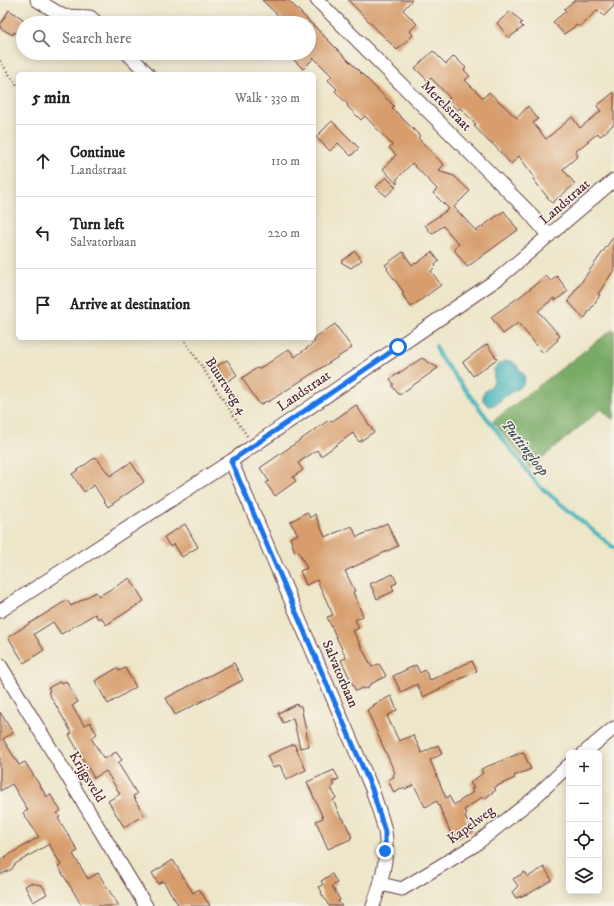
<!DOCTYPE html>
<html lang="en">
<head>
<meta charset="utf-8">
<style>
	:root { --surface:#fff; --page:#f6f6f6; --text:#202124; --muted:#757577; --line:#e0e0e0 }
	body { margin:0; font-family:"IM FELL DW Pica",serif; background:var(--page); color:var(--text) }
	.controls { position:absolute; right:12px; bottom:12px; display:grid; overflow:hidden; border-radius:6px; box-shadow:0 2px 10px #0003 }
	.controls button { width:36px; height:36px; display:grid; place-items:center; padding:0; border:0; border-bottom:1px solid var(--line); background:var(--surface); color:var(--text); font:20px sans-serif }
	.stop { position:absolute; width:12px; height:12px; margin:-9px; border:3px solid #1a73e8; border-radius:50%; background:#fff }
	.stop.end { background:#1a73e8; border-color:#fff; box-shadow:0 1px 4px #0008 }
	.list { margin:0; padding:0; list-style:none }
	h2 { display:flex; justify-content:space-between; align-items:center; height:52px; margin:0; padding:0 16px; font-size:17px }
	h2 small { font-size:13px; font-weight:400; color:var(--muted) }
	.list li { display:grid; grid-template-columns:26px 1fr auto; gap:12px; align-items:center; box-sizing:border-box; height:72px; padding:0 16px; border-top:1px solid var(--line) }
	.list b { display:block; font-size:15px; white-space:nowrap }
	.list p { margin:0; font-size:13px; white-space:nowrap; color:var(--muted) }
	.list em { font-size:13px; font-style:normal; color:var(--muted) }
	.icon { flex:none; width:22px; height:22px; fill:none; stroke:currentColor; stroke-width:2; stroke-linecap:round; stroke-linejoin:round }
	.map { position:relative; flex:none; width:614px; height:906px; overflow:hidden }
	.search { position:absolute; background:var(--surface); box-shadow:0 2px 10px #0003; left:16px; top:16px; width:300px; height:44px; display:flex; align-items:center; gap:10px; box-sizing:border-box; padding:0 14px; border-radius:22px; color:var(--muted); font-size:15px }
	.panel { position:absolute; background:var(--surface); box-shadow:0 2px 10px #0003; left:16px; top:72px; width:300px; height:268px; border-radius:6px }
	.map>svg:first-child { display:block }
	.forest { fill:#78ab66; stroke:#616548 }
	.water { fill:#44b4bb; stroke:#476a73 }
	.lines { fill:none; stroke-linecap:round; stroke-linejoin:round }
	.stream { stroke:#44b4bb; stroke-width:4 }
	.building { fill:#d79d6c }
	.street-casing { stroke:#623d43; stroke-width:15 }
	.path { stroke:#623d43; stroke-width:2.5; stroke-dasharray:1 3; stroke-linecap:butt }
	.street { stroke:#fff; stroke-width:13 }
	.route { stroke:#1a73e8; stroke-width:5 }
	.labels { text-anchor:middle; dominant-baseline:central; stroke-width:3; stroke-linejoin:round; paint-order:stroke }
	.street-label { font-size:14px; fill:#4a1f2b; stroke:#f7f3e8 }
	.water-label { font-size:15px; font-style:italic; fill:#48535d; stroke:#f7f3e8 }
</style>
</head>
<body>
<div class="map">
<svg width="614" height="906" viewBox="0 0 614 906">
	<rect width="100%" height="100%" fill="#f7f3e8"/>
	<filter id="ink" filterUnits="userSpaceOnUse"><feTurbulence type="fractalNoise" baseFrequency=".025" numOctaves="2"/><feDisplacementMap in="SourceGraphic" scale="8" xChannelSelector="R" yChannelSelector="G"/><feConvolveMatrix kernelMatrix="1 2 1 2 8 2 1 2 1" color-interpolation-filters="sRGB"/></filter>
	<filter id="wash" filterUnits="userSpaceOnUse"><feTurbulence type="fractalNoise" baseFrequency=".012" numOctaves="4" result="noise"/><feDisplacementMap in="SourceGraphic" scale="16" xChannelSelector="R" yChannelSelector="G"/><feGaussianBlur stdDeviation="0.9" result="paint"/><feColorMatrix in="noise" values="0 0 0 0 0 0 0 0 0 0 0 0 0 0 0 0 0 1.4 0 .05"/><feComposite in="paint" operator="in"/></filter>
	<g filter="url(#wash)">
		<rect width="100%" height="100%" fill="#ede6c9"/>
		<!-- forest -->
		<path class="forest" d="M613 329 614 330V418L612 419 601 409 530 468 493 421Z"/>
		<!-- water -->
		<path class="water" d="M505 361C511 360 514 362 518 367 520 370 524 374 525 378 525 387 512 391 507 395 500 400 497 406 488 406L483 400V394C485 390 489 389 492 385 498 375 486 369 505 361Z"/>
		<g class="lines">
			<!-- stream -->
			<path class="stream" d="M436 346 439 355 538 485 614 548"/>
		</g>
		<g id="blocks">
			<!-- building -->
			<path class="building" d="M262 0H288L394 106 392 108 420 136 418 138 444 165 438 171 454 176 470 191 454 207 476 231 504 211 518 230 467 267 455 251V247L459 244 443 226 432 234 425 225 449 209 433 193 437 189 412 163 397 179V184L383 169 396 155 389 148 392 145 365 116 361 120 347 106 348 105 335 91 337 89 328 80 332 76 314 58 303 69 294 60 300 53H309V23H286Z
				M348 0H412L403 10 417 24 410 31 413 35 397 50Z
				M575 0H614V6L604 16 598 10 579 27 577 25 564 34 553 22 566 11 564 9Z
				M9 10 23 19V38L14 32 13 35 0 28V25Z
				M511 11 522 23 520 24 523 27 509 38 497 23Z
				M433 51 446 64 454 56 466 68 464 70 470 76 465 80 483 98 489 92 517 118 528 106 538 119 533 123 546 139 572 117 580 128 601 111 597 106 614 92V124L602 135 600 136 598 133 575 152 578 156 563 169 575 184 552 203 533 179 535 178 519 156 511 164 492 143H490L474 126 476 124 460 108 457 110 447 100 450 98 431 78 428 81 415 68Z
				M332 121 359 148 351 156 338 143 330 151 316 137Z
				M386 177 396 187 386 196 376 187Z
				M614 236V270L598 294 600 295 584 319 568 301Z
				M355 251 362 260 351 268 341 262Z
				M403 252 412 265 415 263 416 264 432 252 439 261 435 265 436 266 431 271 441 285 411 307 402 294 404 293 387 269 388 268 385 265Z
				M546 276 551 281 557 276 568 291 555 301 554 298 538 311 560 336 557 339 558 340 543 353 518 323 503 334 491 317 522 295Z
				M335 324 352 348 268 402 266 401 260 405 242 378 257 368 258 369 270 362 289 349 295 357 315 342 313 339Z
				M487 344 497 359 473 376 463 362Z
				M422 358 438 368 399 395 393 387V383L390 379Z
				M227 360 237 375 226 382 217 366Z
				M356 405 374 432 359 442 353 433 321 456 317 450 298 463 303 470 293 477 296 481 275 496 266 483 269 481 260 468 329 420 331 422Z
				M96 457 110 476 131 462 144 482 108 507 94 485 84 492 72 474Z
				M307 512 310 518 315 514 325 537 352 526 357 537 387 523 398 546 345 571 355 591 353 592 363 616 355 620 359 628 353 631 372 667 378 664 380 665 386 676 369 685 368 689 362 688 356 691 341 660 346 658 327 617 333 615 317 580 306 585 300 571 307 568 298 551 295 552 290 538 298 534 290 522Z
				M185 524 198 547 182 557 174 544 170 547 164 537Z
				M393 574 397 583 392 585 394 591 377 599 370 584Z
				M130 578 144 601 106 625 101 617 98 619 95 614 61 634 53 622 34 634 44 650 24 663 8 637 67 600 71 606 96 592 99 596Z
				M472 661 477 671 423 697 417 684 401 692 393 676 416 665 420 673 425 670 430 680 454 670V669Z
				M234 663 243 680 175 715 166 698Z
				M117 668 119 671 125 668 136 687 108 704 95 681Z
				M61 681 62 683 66 681 78 702 72 706 84 725 90 722 97 734 91 738 104 759 116 752 122 760 118 763 137 794 133 796 144 815 124 827 108 801 120 794 106 771 94 778 69 735 72 733 48 692 50 691 48 688Z
				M391 696 397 710 387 716 399 741 413 735 422 753 438 745 442 754 430 760 446 798 449 796 454 805 473 792 471 789 474 788 470 783 483 773 481 769 523 752 531 769 514 776 515 778 497 786 494 788 496 790 484 799 482 797 464 810 467 815 465 817 473 831 454 841 437 801 425 807 414 785 405 789 403 788 394 793 388 780 394 777 393 775 395 773 367 710 374 706 373 705Z
				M297 704 298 706H301L309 746 300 748 293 718 283 723 278 713Z
				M0 712 13 733 3 739 19 765 25 762 47 797 50 794 61 811 57 813 60 817 58 818 78 851 73 854 88 879 98 873 119 906H82L58 866 61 865 49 844 15 864 12 869 0 875V860L39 837 23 813 28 810 12 784 0 791Z
				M294 744 306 770 286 780 280 765 273 768 267 756Z
				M334 770 339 779 332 782 334 786 331 787 336 798 333 800 341 818H343L352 837 350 838 351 839 328 849 316 821 323 818 307 782Z
				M173 860 193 893 199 889 210 906H179L163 881 158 884 152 873Z
				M544 867 552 880 530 893 516 898 512 892 518 886 513 879 525 872 528 877Z
				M332 874 337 883 332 886 340 900 338 901 342 906H329L321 893 322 892 319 887 323 884 321 881Z
				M30 883 42 885 47 894 33 902 25 886Z"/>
		</g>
	</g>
	<g filter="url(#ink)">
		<use href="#blocks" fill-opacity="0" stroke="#623d43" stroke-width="1"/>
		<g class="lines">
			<defs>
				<path id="street" d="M37 0 63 16 90 17 97 23
					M317 0 526 209 549 236
					M127 53 148 74
					M231 461 372 789C376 803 382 817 385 831 389 854 381 884 373 906
					M0 611 231 461 499 278 614 180
					M0 665 146 906
					M584 753 614 728
					M381 884 402 889 475 845 534 798 569 765"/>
			</defs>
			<!-- street casing -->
			<use href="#street" class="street-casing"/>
			<!-- path -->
			<path class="path" d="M0 61 18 87
				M183 338 247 436"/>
			<!-- street -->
			<use href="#street" class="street"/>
		</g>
	</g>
	<g class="lines" filter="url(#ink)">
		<!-- route -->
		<path class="route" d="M385 851V832L372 789 231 461 398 347"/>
	</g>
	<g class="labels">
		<!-- street labels -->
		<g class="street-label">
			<text transform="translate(446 106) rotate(45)">Merelstraat</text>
			<text transform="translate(565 202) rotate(-41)">Landstraat</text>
			<text transform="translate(226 386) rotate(57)">Buurtweg 4</text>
			<text transform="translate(304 391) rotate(-34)">Landstraat</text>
			<text transform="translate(340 674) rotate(67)">Salvatorbaan</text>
			<text transform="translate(87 777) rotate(59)">Krijgsveld</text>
			<text transform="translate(471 825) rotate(-36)">Kapelweg</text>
		</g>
		<!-- water labels -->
		<g class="water-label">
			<text transform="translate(525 448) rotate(52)">Puttingloop</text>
		</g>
	</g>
</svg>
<div class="controls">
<button>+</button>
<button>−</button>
<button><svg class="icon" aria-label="locate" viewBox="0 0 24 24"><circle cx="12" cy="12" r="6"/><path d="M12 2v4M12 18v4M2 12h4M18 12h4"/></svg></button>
<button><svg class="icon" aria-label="layers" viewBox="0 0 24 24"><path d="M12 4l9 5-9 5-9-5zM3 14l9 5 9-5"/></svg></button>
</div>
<div class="stop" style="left:398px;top:347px"></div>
<div class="stop end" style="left:385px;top:851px"></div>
<div class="search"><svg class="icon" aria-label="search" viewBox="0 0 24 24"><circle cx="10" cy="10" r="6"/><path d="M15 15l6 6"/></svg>Search here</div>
<section class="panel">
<h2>5 min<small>Walk · 330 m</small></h2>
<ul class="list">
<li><svg class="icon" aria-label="ahead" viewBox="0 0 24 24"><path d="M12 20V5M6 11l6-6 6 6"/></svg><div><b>Continue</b><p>Landstraat</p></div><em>110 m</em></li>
<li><svg class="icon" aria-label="left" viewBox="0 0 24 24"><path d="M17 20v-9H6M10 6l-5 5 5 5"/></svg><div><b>Turn left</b><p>Salvatorbaan</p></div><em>220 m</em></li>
<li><svg class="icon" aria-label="arrive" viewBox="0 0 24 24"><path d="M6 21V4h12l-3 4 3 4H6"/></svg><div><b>Arrive at destination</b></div></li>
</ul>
</section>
</div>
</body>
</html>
